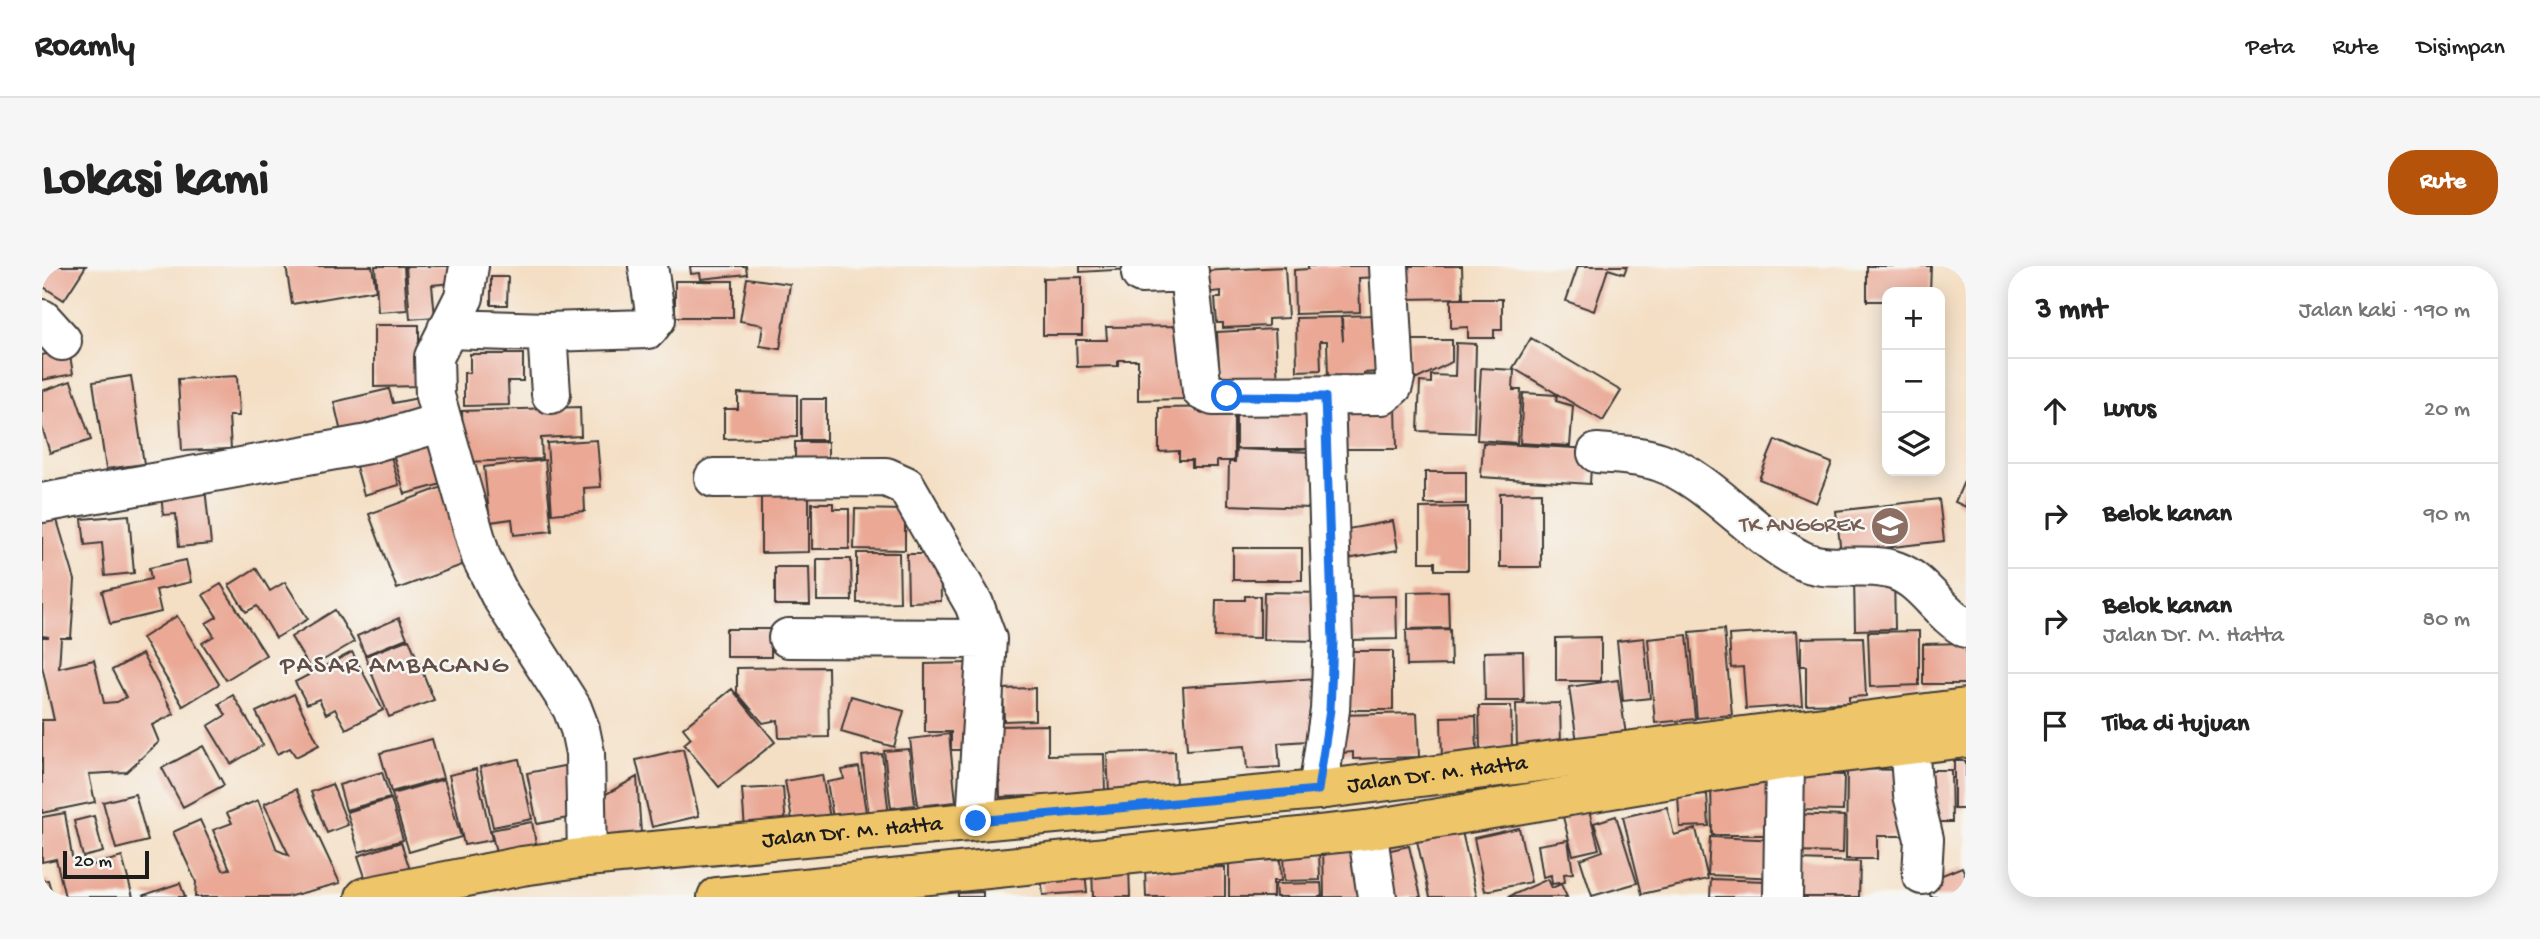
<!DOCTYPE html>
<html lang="id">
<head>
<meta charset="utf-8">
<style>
	:root { --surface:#fff; --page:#f6f6f6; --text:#222; --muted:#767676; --line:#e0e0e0; --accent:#b45309 }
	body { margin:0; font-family:"Gochi Hand",sans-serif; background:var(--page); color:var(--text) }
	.controls { position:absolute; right:21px; top:21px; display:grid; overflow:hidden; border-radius:14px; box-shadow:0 4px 18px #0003 }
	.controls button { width:63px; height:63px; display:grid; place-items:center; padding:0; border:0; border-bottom:2px solid var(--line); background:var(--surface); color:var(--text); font:35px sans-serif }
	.scale { position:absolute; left:21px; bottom:18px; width:86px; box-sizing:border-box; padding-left:7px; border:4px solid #1c1c1c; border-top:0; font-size:19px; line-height:24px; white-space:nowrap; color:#1c1c1c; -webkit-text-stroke:5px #f6f6f2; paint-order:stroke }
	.stop { position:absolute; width:21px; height:21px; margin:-16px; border:5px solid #1a73e8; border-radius:50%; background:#fff }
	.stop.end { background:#1a73e8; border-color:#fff; box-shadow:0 2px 7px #0008 }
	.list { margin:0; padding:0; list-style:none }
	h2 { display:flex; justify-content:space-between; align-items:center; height:91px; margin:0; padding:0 28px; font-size:30px }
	h2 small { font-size:23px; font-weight:400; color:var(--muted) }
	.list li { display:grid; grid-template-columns:46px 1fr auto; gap:21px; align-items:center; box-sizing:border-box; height:105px; padding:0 28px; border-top:2px solid var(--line) }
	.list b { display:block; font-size:26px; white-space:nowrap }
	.list p { margin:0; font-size:23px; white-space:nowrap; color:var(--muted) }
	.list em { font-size:23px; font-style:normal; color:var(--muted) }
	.icon { flex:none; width:38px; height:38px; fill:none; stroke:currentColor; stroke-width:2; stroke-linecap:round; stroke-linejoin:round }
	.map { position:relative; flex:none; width:1924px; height:631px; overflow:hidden; border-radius:28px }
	header { display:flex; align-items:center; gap:42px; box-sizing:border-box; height:98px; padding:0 35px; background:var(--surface); border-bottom:2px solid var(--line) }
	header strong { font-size:33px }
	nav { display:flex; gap:38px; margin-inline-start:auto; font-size:24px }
	.intro { display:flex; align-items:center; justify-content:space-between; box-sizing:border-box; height:168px; padding:0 42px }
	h1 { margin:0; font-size:49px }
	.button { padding:18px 32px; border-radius:28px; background:var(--accent); color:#fff; font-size:24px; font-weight:700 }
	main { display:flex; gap:42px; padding:0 42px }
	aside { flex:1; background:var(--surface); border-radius:28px; box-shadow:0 4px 18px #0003 }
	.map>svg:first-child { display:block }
	.building { fill:#eaa895 }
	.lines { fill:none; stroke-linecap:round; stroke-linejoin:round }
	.minor-casing { stroke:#3c3935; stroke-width:42 }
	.major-casing { stroke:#3c3935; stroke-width:42 }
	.minor { stroke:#fff; stroke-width:38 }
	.major { stroke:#eec569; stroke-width:38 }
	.route { stroke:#1a73e8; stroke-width:9 }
	.labels { text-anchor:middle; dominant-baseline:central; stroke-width:5; stroke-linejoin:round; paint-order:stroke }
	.education-label { font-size:23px; fill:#785e54; stroke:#f6f6f2; text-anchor:end }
	.street-label { font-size:23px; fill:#1c1c1c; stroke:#f6f6f2 }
	.quarter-label { font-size:26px; letter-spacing:2px; fill:#644d46; stroke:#f6f6f2 }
</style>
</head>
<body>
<header>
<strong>Roamly</strong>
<nav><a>Peta</a><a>Rute</a><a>Disimpan</a></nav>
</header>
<div class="intro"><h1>Lokasi kami</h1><a class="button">Rute</a></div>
<main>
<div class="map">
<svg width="1924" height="631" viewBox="0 0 1924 631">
	<rect width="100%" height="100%" fill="#f6f6f2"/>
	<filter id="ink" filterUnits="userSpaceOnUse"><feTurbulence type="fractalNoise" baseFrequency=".0143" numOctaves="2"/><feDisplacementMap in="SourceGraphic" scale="14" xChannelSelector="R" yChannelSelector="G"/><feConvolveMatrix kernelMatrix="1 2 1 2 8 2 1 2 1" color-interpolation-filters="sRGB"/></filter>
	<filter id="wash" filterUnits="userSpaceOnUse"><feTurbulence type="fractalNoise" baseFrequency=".00686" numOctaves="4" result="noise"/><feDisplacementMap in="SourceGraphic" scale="28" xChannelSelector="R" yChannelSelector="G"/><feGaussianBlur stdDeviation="1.57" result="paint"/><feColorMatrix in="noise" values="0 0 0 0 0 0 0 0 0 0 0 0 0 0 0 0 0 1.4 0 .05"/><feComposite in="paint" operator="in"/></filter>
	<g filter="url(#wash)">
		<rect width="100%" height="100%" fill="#f4dfc4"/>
		<g id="blocks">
			<!-- building -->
			<path class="building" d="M0 0H44L22 34 0 20Z
				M244 0H330L334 24 250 38Z
				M333 0H362L365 44 336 46Z
				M364 0H410L411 17 390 19 393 51 368 53Z
				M648 0H704L705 8 659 13 658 7 649 8Z
				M1038 0H1106V2L1038 6Z
				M1266 0H1339L1340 11 1317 12 1318 46 1253 48 1252 4 1266 3Z
				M1360 0H1420L1421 32 1361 33Z
				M1536 0H1585L1582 8 1566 3 1552 45 1524 35Z
				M1825 0H1889L1888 26H1845V35H1825Z
				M1243 1 1246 52 1226 53V60L1181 62V57H1175L1173 32H1179V25L1160 27 1159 5Z
				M449 11H466L465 39H449Z
				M1040 11V69H1001V12Z
				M705 12 748 18 738 83 718 80 721 59 698 55Z
				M633 15H691V51H633Z
				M1409 33H1460V64H1452V72H1426V61L1409 62Z
				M1335 49 1336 106 1322 107V110H1286L1285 75H1278L1279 104 1255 105 1254 52 1299 51 1301 75 1300 50Z
				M332 59H377V120L332 121Z
				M1142 60 1143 133 1096 134V94H1076V100L1035 101 1034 74H1065L1064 61Z
				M1233 63 1236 119 1178 122 1175 66Z
				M1489 72 1579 125 1561 155 1471 102Z
				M1367 74H1410V96L1367 117Z
				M1414 77 1434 78 1432 167 1376 165 1378 116 1389 117V109L1413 110Z
				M27 83 31 108 0 114V89Z
				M428 88H481V115H466L467 139 422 140V107H428Z
				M1439 102 1472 104 1471 124H1479L1475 177 1435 174Z
				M89 110 102 198 64 203 51 116Z
				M195 110 197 150H187L189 183 140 185 136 113Z
				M29 115 49 174 8 187 0 161V125Z
				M347 123 351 137 386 130 392 155 301 175 292 136Z
				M696 127 755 129V171L682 173V143H696Z
				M1481 127 1515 129 1514 135 1531 140 1528 180 1478 177Z
				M759 133H784V174H759Z
				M1300 139H1354L1355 183H1296Z
				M538 141 539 170 499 172 500 193 422 196 420 145Z
				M1192 141V195H1175V201H1150V194H1137V185L1117 186V142Z
				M1194 142 1273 143 1272 183H1194Z
				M398 161 414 214 363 228 347 175Z
				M555 174 559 221 542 222 543 245 510 248 505 177Z
				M1733 174 1790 197 1774 237 1717 213Z
				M345 176 357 219 322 229 310 186Z
				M753 176H786V197H753Z
				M1441 177 1550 183 1548 218 1439 211Z
				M1194 183 1271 186 1269 242 1186 239 1187 196H1193Z
				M503 194 510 265 472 269 470 253 448 256 442 201Z
				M1383 206H1424V238H1383Z
				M1924 211V241L1913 236Z
				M403 220 431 295 355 323 327 248Z
				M163 222 169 278 137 281 134 248 121 249 119 226Z
				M719 226H767V286L719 287Z
				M1499 226V301H1458V227Z
				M1897 233 1902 275 1799 287 1794 245Z
				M770 237H791V243H807V283H770Z
				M1426 241V304H1393V296H1378V242Z
				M813 243 863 244V284L812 283Z
				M87 249 92 307 63 310 60 277 43 279 40 253Z
				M15 254 33 314 29 372H19L17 402 52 394 62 437 75 436 84 431 70 404 100 388 132 448 110 459 117 476 84 506 47 508 53 536 0 547V454H12L0 400V371H7L0 370V255Z
				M1351 255 1356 284 1305 293 1300 264Z
				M1191 282H1260V314H1191Z
				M815 287H857L858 336 815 337Z
				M865 288H898L899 335 866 336Z
				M775 293H809L810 335H775Z
				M144 294 149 316 114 324 119 346 68 358 60 325 109 313 107 302Z
				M733 301H767L768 339H733Z
				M214 302 228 325 243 316 266 353 234 372 215 340 204 346 187 319Z
				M1852 309 1853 363 1813 364 1812 310Z
				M179 318 224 389 184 414 160 377 172 370 164 357 175 351 161 329Z
				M1406 325 1407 362 1366 363V326Z
				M1222 326 1282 327V375L1221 374Z
				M1203 330H1218V372L1173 371 1174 334H1203Z
				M1354 330 1355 373 1309 374 1308 331Z
				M293 344 312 376 268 402 249 371Z
				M135 350 177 418 141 440 100 372Z
				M357 352 365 372 323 389 315 370Z
				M684 363H729V391H684Z
				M1408 363 1409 399 1365 400 1364 364Z
				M1682 363 1690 449 1655 452 1648 366Z
				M1755 365 1760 439 1704 443 1701 401 1689 402 1687 369Z
				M1877 365V419L1828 421 1826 366Z
				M1645 369 1653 453 1613 457 1606 373Z
				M1559 371V415H1514V372Z
				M1821 371 1824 430 1807 431V437L1764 438V400H1759V372Z
				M1602 372 1608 432 1581 435 1575 375Z
				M367 373 392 434 347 451 323 390Z
				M1924 377V418H1881V378Z
				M1307 385H1351V444H1308Z
				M1481 385 1482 435H1443L1442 386Z
				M310 386 341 444 304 463 293 443 284 448 277 433 265 438 253 416Z
				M931 397 932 484H909V466H883V398Z
				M786 401 787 471 737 472 736 454 721 457 695 427V402Z
				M1276 412 1281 474 1236 477 1238 501 1205 503 1203 480 1145 484 1141 421Z
				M1576 414 1584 469 1535 476 1527 421Z
				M993 422V454L962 455 961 423Z
				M690 423 733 476 677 521 642 478 649 472 641 462Z
				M252 428 277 479 254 491 248 482 235 488 214 446Z
				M191 429 221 479 189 498 166 460 184 449 177 438Z
				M809 430 862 445 852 481 799 466Z
				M1518 437 1519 481 1475 482 1474 438Z
				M1437 440H1469L1470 483 1438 484Z
				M1375 447 1377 491 1311 493V486L1300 487 1299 449Z
				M1434 450 1435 493 1400 494 1399 451Z
				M1006 459V489L1062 488 1063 528 958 531 956 460Z
				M907 468 914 536 876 540 868 473Z
				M390 473 401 512 349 526 338 487Z
				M161 480 182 519 141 541 120 502Z
				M641 483 657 550 610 561 594 494Z
				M867 483 873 539 849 542 842 485Z
				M1133 485 1134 524 1067 526 1065 487Z
				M840 488 847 550 827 552 820 490Z
				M477 493 490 553 451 561 438 501Z
				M1912 495H1924V543H1912Z
				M532 498 541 549 495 558 485 507Z
				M817 501 824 546 791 552 785 516 802 513 800 504Z
				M434 503 450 574 422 579 407 509Z
				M1805 503 1865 504V570H1835V593H1804Z
				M1879 504H1909L1910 556H1879Z
				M340 506 348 532 304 544 297 519Z
				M1759 508 1802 509 1801 545 1758 544Z
				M780 509 788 552 751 559 743 515Z
				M595 511 600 581 557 584 553 534Z
				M402 513 419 571 367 586 350 528Z
				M1669 515H1740V569H1670Z
				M290 518 306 559 285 567 269 526Z
				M741 521 744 562 703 564 700 523Z
				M254 523 298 617 245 631H153L154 616 131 566 158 554 181 604 188 603 171 564 190 557 185 547 216 534 235 584 247 589 222 538Z
				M93 528 106 575 74 583 61 536Z
				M1665 528 1667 560 1638 561 1636 530Z
				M349 533 361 574 317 586 305 546Z
				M1625 541 1632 569 1654 563 1666 613 1600 628 1581 551Z
				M1547 544 1557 583 1531 589 1521 551Z
				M23 547 30 591 44 601 80 591 91 631H23L14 593 0 596V551Z
				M1747 548 1802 550 1801 587 1746 586Z
				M52 550 61 586 41 591 32 555Z
				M1574 550 1595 617 1550 630 1538 593 1561 585 1552 557Z
				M490 556 496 589 456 597 449 564Z
				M1418 557 1435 631H1388L1375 575 1390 572Z
				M1477 562 1489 616 1443 625 1432 572Z
				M1668 571 1739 574 1738 612 1666 609Z
				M1526 574 1531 607 1522 608 1523 616 1510 618 1509 609 1501 611 1496 579Z
				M359 576 369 607 326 620 316 590Z
				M1315 578 1317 631H1282L1281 579Z
				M1367 580 1379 631H1341L1331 588Z
				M1277 582 1278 614 1242 615 1241 583Z
				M1238 594 1239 615H1231V631H1187V595Z
				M1755 594 1818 596 1817 631H1754Z
				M1087 600 1088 631H1051L1050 602Z
				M1183 601V631H1104L1103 602Z
				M1920 601 1924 611V631H1889L1883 616Z
				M1043 605 1045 626 1001 629 999 609Z
				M1506 613 1510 622 1519 618 1525 631H1466Z
				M1669 613 1724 615V631H1668Z
				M6 614 11 631H0V615Z
				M138 617 143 631H103L102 629Z
				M1279 617 1280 631H1234L1233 618Z
				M941 626V631H916V627Z"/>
		</g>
	</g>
	<g filter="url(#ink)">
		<use href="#blocks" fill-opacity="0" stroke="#3c3935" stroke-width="2"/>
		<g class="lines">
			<defs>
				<path id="minor" d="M427 0 422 31 392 91 393 130 439 291 458 329 530 442 538 463 543 487 545 591
					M1146 0 1160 125 1171 130 1341 129 1351 120 1353 112 1347 0
					M1099 8 1147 6
					M0 53 20 75
					M405 63 505 66 606 63 614 53 606 0
					M505 66 509 128
					M1555 187C1576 189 1598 189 1618 196 1667 213 1711 270 1759 294 1787 308 1824 294 1854 305 1882 315 1898 348 1924 362
					M672 212 844 211 864 220 932 338 945 373 934 555
					M0 237 326 178 400 156
					M746 372 945 373
					M1867 478 1871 529 1882 573 1880 609
					M1276 524 1288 444 1291 376 1283 131
					M1325 564 1335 631
					M1741 631 1743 494"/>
				<g id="major">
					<path id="s1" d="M323 631 480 600 545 591 1276 524 1924 442"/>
					<path d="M675 631 1325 564 1743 494 1924 472"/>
				</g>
			</defs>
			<!-- minor casing -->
			<use href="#minor" class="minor-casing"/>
			<!-- major casing -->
			<use href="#major" class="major-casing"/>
			<!-- minor -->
			<use href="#minor" class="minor"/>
			<!-- major -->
			<use href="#major" class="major"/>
		</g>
	</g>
	<g class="lines" filter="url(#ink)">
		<!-- route -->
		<path class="route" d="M934 555 1276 524 1288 444 1291 376 1283 131 1185 130"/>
	</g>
	<!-- icons -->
	<defs>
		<symbol id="school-disc" viewBox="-11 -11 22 22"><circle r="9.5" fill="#8d6e63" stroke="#f6f6f2"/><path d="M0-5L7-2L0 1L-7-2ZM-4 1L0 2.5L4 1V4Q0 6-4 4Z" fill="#fff"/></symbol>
	</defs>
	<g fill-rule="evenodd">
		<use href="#school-disc" x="1826" y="238" width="44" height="44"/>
	</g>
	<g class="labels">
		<!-- education labels -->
		<g class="education-label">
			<text x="1821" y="260">TK ANGGREK</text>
		</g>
		<!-- street labels -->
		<g class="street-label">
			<text stroke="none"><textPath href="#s1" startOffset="1080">Jalan Dr. M. Hatta</textPath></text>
			<text stroke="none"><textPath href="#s1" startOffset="492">Jalan Dr. M. Hatta</textPath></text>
		</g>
		<!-- quarter labels -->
		<g class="quarter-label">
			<text x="353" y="401">PASAR AMBACANG</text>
		</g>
	</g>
</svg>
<div class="controls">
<button>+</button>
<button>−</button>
<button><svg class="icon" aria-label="layers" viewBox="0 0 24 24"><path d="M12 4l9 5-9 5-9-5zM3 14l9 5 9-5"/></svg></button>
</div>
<div class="scale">20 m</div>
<div class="stop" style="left:1185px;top:130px"></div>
<div class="stop end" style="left:934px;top:555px"></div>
</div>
<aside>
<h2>3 mnt<small>Jalan kaki · 190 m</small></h2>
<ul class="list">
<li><svg class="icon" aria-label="ahead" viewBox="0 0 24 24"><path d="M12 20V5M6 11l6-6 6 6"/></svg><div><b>Lurus</b></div><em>20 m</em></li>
<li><svg class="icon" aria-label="right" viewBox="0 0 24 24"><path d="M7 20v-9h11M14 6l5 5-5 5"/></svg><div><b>Belok kanan</b></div><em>90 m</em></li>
<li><svg class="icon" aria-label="right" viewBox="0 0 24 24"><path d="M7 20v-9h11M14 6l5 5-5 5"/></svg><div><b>Belok kanan</b><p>Jalan Dr. M. Hatta</p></div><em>80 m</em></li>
<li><svg class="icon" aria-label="arrive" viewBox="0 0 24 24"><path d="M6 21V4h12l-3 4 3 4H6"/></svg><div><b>Tiba di tujuan</b></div></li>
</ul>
</aside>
</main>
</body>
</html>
